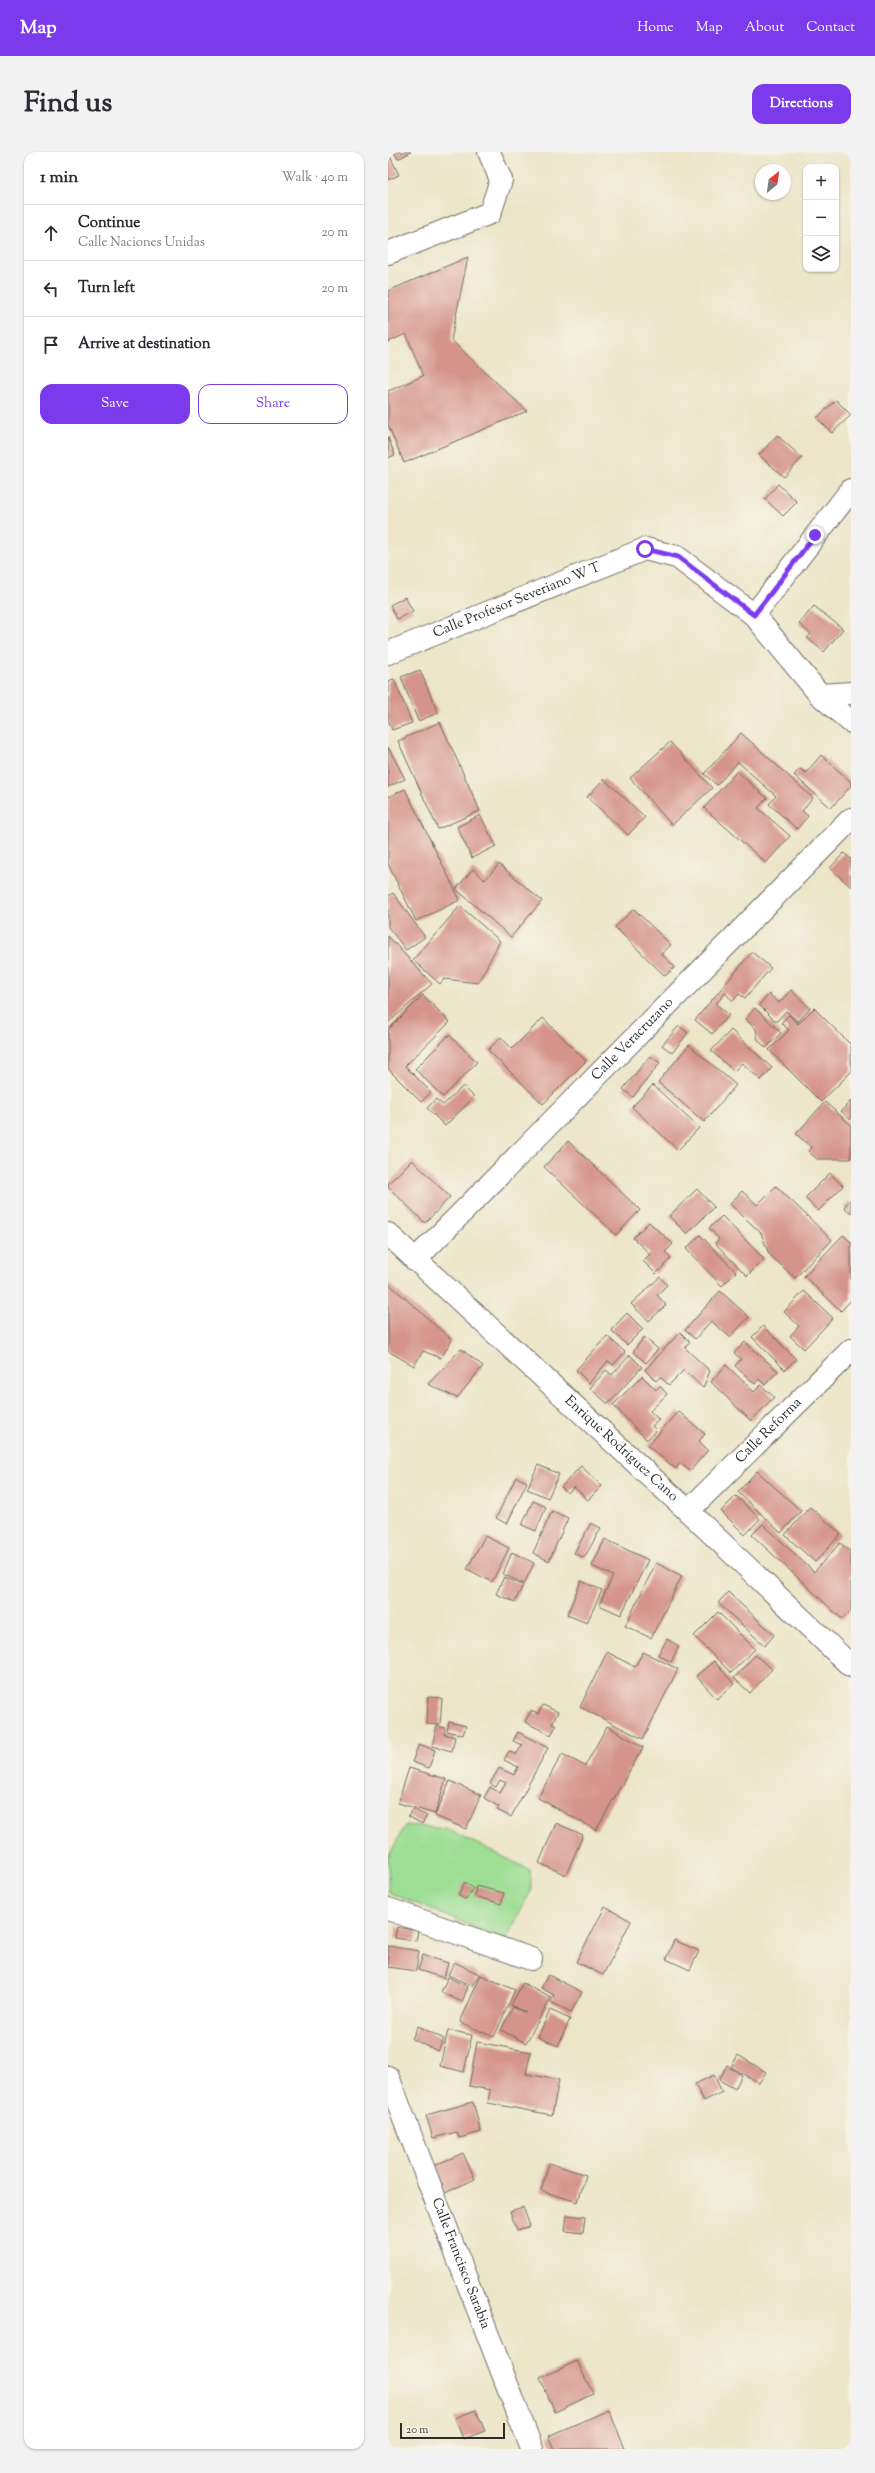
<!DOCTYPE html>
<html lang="en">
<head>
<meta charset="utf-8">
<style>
	:root { --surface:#fff; --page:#f2f2f3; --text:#2b2b33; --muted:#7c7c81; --line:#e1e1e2; --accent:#7c3aed }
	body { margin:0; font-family:"Sorts Mill Goudy",serif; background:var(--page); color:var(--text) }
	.controls { position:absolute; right:12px; top:12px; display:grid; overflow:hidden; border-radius:8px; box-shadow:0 1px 3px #0004 }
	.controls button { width:36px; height:36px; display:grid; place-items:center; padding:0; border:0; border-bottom:1px solid var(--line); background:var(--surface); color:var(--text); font:20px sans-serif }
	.compass { position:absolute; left:367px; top:12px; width:36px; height:36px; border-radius:50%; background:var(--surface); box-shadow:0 1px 3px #0004; rotate:29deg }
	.scale { position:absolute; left:12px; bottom:10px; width:105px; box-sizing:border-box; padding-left:4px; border:2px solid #2b2b2b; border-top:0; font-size:11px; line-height:14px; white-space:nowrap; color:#2b2b2b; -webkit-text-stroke:3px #f7f3e8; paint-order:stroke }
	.stop { position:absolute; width:12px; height:12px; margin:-9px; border:3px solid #7c3aed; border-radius:50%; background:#fff }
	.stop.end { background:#7c3aed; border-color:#fff; box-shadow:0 1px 4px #0008 }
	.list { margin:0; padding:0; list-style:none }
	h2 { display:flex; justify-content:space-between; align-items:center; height:52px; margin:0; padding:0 16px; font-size:17px }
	h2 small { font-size:13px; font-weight:400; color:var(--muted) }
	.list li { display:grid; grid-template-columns:26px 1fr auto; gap:12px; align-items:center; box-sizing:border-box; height:56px; padding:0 16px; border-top:1px solid var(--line) }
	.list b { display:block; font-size:15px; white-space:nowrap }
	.list p { margin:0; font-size:13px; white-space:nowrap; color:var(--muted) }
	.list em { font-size:13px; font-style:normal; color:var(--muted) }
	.actions { display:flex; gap:8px; padding:12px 16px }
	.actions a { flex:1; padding:9px 0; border:1px solid var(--accent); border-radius:12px; text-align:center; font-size:14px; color:var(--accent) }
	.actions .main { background:var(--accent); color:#fff }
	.icon { flex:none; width:22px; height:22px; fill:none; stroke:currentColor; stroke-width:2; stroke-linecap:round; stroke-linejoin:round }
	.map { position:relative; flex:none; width:463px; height:2297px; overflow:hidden; border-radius:12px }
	header { display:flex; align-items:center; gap:24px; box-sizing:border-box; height:56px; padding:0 20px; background:var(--accent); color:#fff }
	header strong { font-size:19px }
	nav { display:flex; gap:22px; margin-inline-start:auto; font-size:14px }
	.intro { display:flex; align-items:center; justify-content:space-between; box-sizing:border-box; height:96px; padding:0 24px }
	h1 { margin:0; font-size:28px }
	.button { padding:10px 18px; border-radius:12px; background:var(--accent); color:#fff; font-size:14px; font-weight:700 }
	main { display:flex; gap:24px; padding:0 24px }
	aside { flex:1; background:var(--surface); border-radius:12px; box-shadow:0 1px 3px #0004 }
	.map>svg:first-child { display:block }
	.green { fill:#9ede94; stroke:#648460 }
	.building { fill:#d5948b }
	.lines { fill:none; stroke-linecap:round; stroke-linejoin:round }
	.minor-casing { stroke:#6f6c62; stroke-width:24 }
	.minor { stroke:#fff; stroke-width:22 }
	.route { stroke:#7c3aed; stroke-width:5 }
	.labels { text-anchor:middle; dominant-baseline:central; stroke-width:3; stroke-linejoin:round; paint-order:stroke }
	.street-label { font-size:14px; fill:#2b2b2b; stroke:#f7f3e8 }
</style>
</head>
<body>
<header>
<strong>Map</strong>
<nav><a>Home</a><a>Map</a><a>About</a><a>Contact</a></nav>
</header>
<div class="intro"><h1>Find us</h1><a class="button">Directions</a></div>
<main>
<aside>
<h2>1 min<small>Walk · 40 m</small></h2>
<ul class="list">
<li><svg class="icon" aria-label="ahead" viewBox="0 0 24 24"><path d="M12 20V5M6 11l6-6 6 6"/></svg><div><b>Continue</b><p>Calle Naciones Unidas</p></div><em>20 m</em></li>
<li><svg class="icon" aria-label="left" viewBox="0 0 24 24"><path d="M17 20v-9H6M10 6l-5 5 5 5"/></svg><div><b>Turn left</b></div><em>20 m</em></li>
<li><svg class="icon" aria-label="arrive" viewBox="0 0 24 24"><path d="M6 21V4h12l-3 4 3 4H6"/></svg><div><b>Arrive at destination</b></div></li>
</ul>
<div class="actions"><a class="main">Save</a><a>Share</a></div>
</aside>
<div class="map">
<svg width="463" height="2297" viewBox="0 0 463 2297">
	<rect width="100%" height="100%" fill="#f7f3e8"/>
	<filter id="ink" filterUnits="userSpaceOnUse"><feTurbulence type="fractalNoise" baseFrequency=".025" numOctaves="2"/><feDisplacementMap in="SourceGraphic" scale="8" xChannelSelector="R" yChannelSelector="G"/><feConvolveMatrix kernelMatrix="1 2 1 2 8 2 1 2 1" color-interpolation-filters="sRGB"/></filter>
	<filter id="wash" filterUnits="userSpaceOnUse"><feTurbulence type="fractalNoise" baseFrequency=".012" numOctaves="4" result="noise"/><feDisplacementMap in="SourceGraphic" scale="16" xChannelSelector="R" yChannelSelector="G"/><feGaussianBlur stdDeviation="0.9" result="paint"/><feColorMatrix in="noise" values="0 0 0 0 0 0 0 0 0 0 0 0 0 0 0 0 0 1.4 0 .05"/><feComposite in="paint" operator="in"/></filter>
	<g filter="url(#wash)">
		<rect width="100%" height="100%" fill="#ece5c8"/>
		<!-- green -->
		<path class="green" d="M17 1673 59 1677 142 1718 143 1738 118 1788 0 1740V1706Z"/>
		<g id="blocks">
			<!-- building -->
			<path class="building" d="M0 0 11 23 0 28Z
				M6 0H23L10 7Z
				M80 105 63 188 139 259 16 311 0 273V239L35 224 18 182 0 190V139Z
				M448 248 463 263 444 281 429 266Z
				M389 283 414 306 396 325 371 303Z
				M0 285 7 303 0 306Z
				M390 332 409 350 395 364 377 347Z
				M17 445 25 459 9 467 2 453Z
				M426 454 455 477 436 500 419 486 423 482 411 472Z
				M32 518 50 561 30 569 13 525Z
				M6 527 24 571 4 578 0 567V529Z
				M52 570 92 659 50 677 10 589Z
				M353 581 425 646 414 659 420 664 409 677 381 652 388 644 350 610 329 633 316 622Z
				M282 590 324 636 284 673 242 626Z
				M0 595 17 627 0 635Z
				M433 603 463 630V634L443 656 406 623 412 617 418 621Z
				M349 619 379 646 370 656 402 684 378 711 316 656Z
				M216 627 257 665 240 683 199 645Z
				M17 637 72 748 28 769 0 712V645Z
				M92 663 108 694 84 706 69 675Z
				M456 701 463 707V735L442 716Z
				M111 712 154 749 123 785 68 737 85 717 97 728Z
				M5 741 37 785 18 798 0 775V744Z
				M72 754 112 789 90 831 56 827 52 832 25 808Z
				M246 757 283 793 273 802 287 815 277 824 227 775Z
				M0 784 44 832 0 871Z
				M364 800 383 816 357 846 351 842 345 849 337 841 328 852 341 863 324 882 307 868Z
				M403 838 422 856 410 870 398 859 388 870 371 853 381 842 391 851Z
				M35 843 62 870 17 914 43 940 33 950 0 917V878Z
				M367 856 393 881 378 896 370 888 368 877 357 867Z
				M426 856 463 893V920L433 950 381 898 401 878 393 871 401 863 410 872Z
				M155 866 198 909 155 952 100 898 113 885 124 897Z
				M291 874 300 881 284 901 274 893Z
				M343 878 384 916 373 928 354 911 346 919 323 899Z
				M61 883 89 910 55 945 27 917Z
				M301 893 348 933 316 970 270 930Z
				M262 904 272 911 245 945 235 937Z
				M265 933 311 976 290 998 244 955Z
				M75 934 86 945 57 974 39 956 48 947 55 953Z
				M463 949V968L453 959Z
				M437 950 463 973V1007H429L420 999 424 996 408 982Z
				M180 989 252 1058 228 1083 156 1015Z
				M24 1008 62 1045 37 1071 0 1035V1032Z
				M442 1021 455 1034 430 1059 417 1046Z
				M388 1034 444 1088 407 1126 381 1102 373 1081 342 1052 354 1039 369 1053Z
				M309 1037 326 1055 299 1082 281 1064Z
				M463 1047V1061L456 1055Z
				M334 1064 376 1107 359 1124 327 1091 331 1087 321 1076Z
				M261 1070 285 1092 277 1100 283 1106 268 1122 255 1109 262 1102 245 1086Z
				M312 1083 348 1120 334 1134 298 1097Z
				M455 1083 463 1090V1148L453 1159 416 1124Z
				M272 1125 279 1133 269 1143 278 1153 261 1169 243 1152Z
				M0 1131 64 1188 53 1206 35 1199 26 1214 0 1199Z
				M332 1139 361 1165 342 1185 323 1169 307 1187 297 1178Z
				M416 1139 445 1166 416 1197 402 1184 411 1174 396 1160Z
				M239 1161 255 1177 239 1193 223 1178Z
				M375 1174 408 1207 397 1218 364 1185Z
				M292 1180 302 1190 297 1196 322 1219 315 1236 296 1218 281 1233 272 1225 268 1229 257 1218Z
				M219 1184 237 1200 225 1213 220 1209 201 1231 188 1218Z
				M256 1185 270 1197 258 1211 245 1200Z
				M357 1190 390 1219 377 1233 371 1227 367 1232 347 1214 353 1207 346 1201Z
				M73 1197 95 1214 69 1246 40 1232Z
				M242 1203 254 1215 220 1252 202 1236 218 1218 224 1223Z
				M338 1213 366 1240 373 1233 386 1245 363 1269 323 1230Z
				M254 1224 268 1238 272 1234 279 1242 262 1259 271 1268 264 1274 268 1278 259 1288 225 1253Z
				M290 1259 317 1282 311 1289 320 1298 302 1319 292 1311 288 1317 260 1294Z
				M150 1313 171 1322 160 1346 139 1337Z
				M193 1314 214 1334 200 1348 186 1335 180 1341 173 1335Z
				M369 1319 413 1359 393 1381 350 1340Z
				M128 1325 139 1330 119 1372 108 1366Z
				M348 1344 372 1367 357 1383 333 1359Z
				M145 1349 158 1355 148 1379 134 1373Z
				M422 1355 453 1382 427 1410 397 1383Z
				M164 1359 180 1366 161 1409 145 1401Z
				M203 1371 213 1376 196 1406 186 1401Z
				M375 1372 426 1420 452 1391 463 1400V1458L454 1467 364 1383Z
				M97 1384 121 1396 104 1430 79 1417Z
				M217 1387 260 1408 233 1463 211 1453 225 1424 204 1414Z
				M124 1400 146 1411 136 1432 115 1422Z
				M268 1411 294 1424 263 1486 237 1474Z
				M116 1425 135 1433 127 1450 108 1442Z
				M193 1429 214 1438 199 1471 179 1463Z
				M340 1440 386 1483 377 1494 330 1451Z
				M330 1460 367 1497 343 1521 306 1484Z
				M279 1487 291 1494 283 1510 270 1503Z
				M219 1500 247 1515 255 1500 290 1517 255 1587 192 1555Z
				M367 1503 384 1517 362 1541 346 1526Z
				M326 1509 346 1532 329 1547 308 1524Z
				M40 1545 54 1546 52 1573 39 1572Z
				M155 1553 170 1560 164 1572 168 1574 163 1583 137 1570 143 1559 150 1562Z
				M61 1570 78 1574 75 1583 59 1579Z
				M49 1574 57 1576 56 1582 67 1585 64 1599 44 1594Z
				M219 1574 255 1595 208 1678 150 1646 174 1602 197 1614Z
				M130 1580 160 1596 123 1665 109 1658 111 1655 96 1646 102 1635 112 1641 118 1631 112 1628 108 1635 102 1632 111 1616 126 1623 130 1615 116 1608 121 1599 128 1603 134 1593 125 1589Z
				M31 1592 47 1598 41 1616 24 1610Z
				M21 1616 58 1627 47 1662 10 1651Z
				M62 1629 93 1643 78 1677 47 1664Z
				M25 1657 39 1664 34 1672 20 1664Z
				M168 1671 195 1683 178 1723 151 1711Z
				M77 1730 85 1736 78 1748 70 1743Z
				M88 1734 116 1741 113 1752 86 1744Z
				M217 1755 243 1769 215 1823 188 1810Z
				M9 1775 30 1779 28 1789 7 1786Z
				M286 1788 311 1799 302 1818 278 1807Z
				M0 1794 31 1799 28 1819 0 1815Z
				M35 1803 60 1811 56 1826 30 1818Z
				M66 1810 91 1822 84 1834 60 1823Z
				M93 1823 127 1838 106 1885 72 1870Z
				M160 1823 194 1840 183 1860 163 1850 166 1843 153 1836Z
				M60 1825 80 1835 74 1850 53 1840Z
				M135 1831 163 1846 138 1891 113 1878 125 1855 138 1861 123 1853Z
				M162 1858 182 1867 170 1894 150 1885Z
				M30 1874 56 1887 50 1899 24 1887Z
				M60 1878 84 1883 76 1920 52 1914Z
				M89 1890 143 1900 138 1922 171 1928 164 1963 100 1951 102 1938 81 1934Z
				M350 1903 378 1920 371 1931 343 1915Z
				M339 1914 354 1923 347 1937 331 1928Z
				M326 1923 334 1940 316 1949 307 1932Z
				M85 1950 93 1980 71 1986 69 1980 45 1986 38 1963Z
				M75 2001 87 2027 57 2041 45 2014Z
				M161 2011 198 2023 190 2050 153 2039Z
				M135 2055 142 2074 129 2079 122 2059Z
				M179 2063 197 2065 195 2081 177 2079Z
				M189 2209 205 2242 167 2260 152 2226Z
				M88 2258 97 2279 75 2287 67 2266Z
				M221 2258 237 2297H166L160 2284Z"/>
		</g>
	</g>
	<g filter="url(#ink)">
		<use href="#blocks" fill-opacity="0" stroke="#6f6c62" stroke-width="1"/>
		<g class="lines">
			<defs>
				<g id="minor">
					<path d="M0 101 102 61 113 28 101 0"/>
					<path d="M366 463 463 338"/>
					<path id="s1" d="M0 501 257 397 289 405 366 463 432 543 463 570"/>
					<path d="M432 543 463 541"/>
					<path id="s2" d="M0 1082 300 1359 463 1514"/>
					<path id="s3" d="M27 1108 463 667"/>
					<path id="s4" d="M300 1359 463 1198"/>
					<path d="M0 1757 143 1807"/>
					<path id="s5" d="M0 1925 144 2297"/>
				</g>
			</defs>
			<!-- minor casing -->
			<use href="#minor" class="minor-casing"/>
			<!-- minor -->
			<use href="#minor" class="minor"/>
		</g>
	</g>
	<g class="lines" filter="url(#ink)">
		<!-- route -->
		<path class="route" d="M257 397 290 405 366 463 427 383"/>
	</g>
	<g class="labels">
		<!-- street labels -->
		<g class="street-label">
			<text stroke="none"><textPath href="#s1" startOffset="139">Calle Profesor Severiano W T</textPath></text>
			<text stroke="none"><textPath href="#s3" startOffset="310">Calle Veracruzano</textPath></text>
			<text stroke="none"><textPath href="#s4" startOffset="114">Calle Reforma</textPath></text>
			<text stroke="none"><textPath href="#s2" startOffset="317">Enrique Rodríguez Cano</textPath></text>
			<text stroke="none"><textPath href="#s5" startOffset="200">Calle Francisco Sarabia</textPath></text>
		</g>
	</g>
</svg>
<div class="controls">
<button>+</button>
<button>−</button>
<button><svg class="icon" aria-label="layers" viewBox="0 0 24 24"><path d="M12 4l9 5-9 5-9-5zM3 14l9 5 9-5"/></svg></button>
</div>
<svg class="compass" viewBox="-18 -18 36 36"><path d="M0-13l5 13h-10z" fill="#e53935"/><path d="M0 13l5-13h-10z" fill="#7c7c81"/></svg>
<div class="scale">20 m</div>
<div class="stop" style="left:257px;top:397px"></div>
<div class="stop end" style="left:427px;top:383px"></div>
</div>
</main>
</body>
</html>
